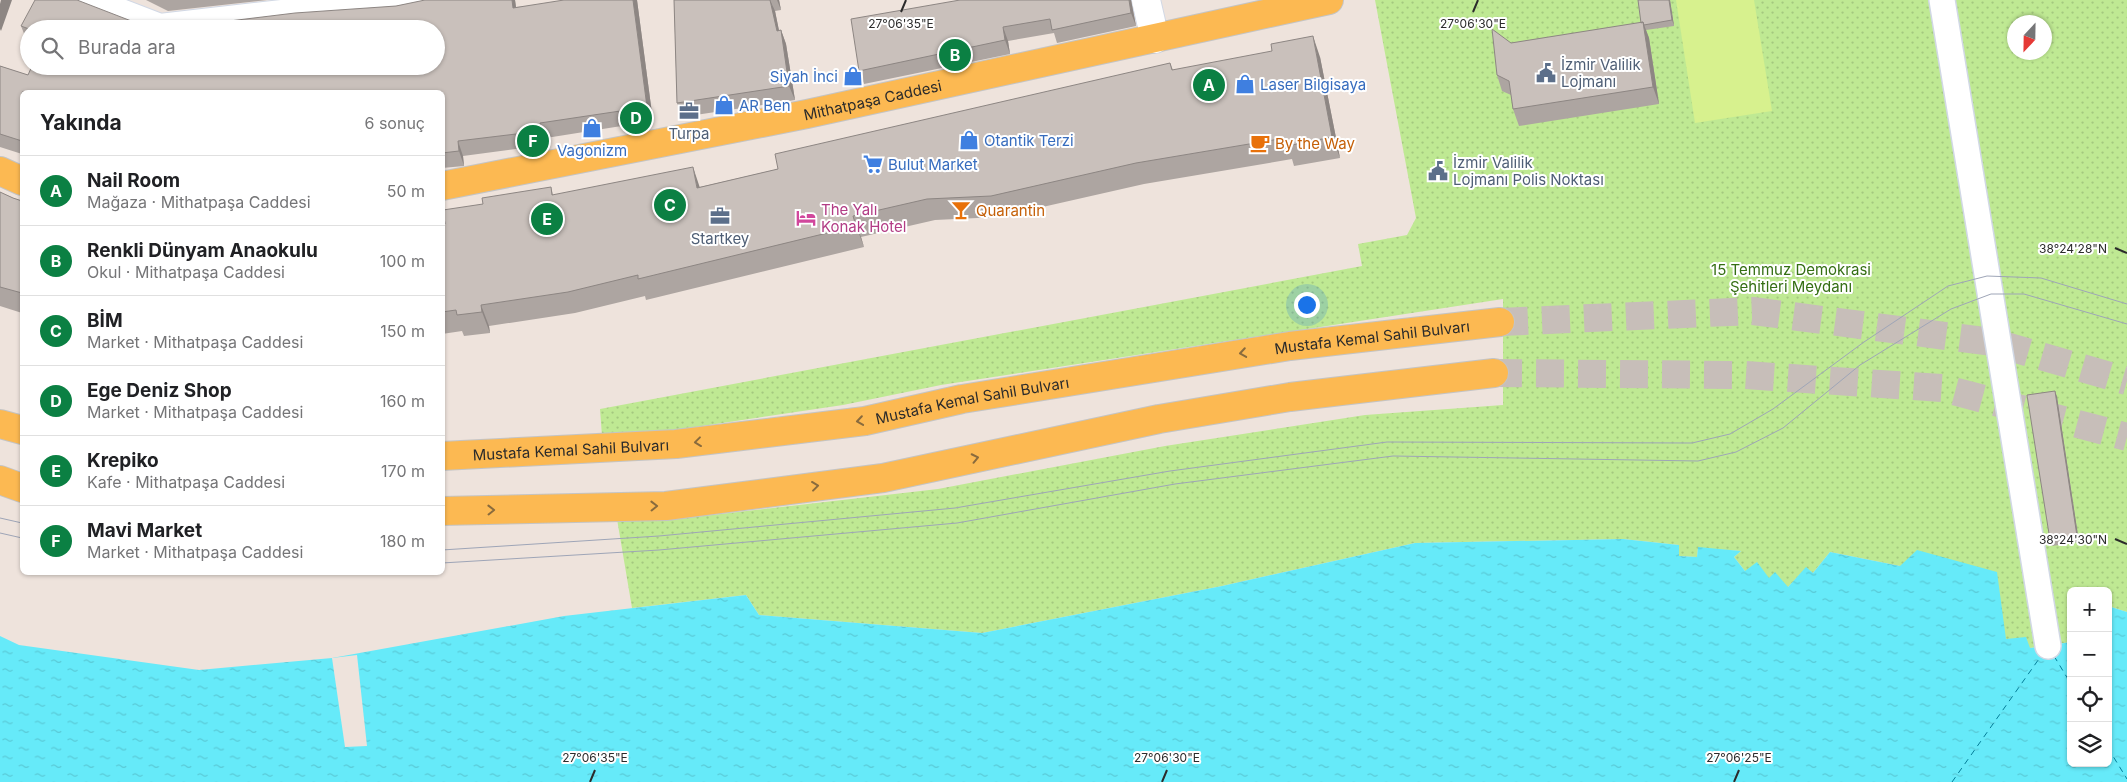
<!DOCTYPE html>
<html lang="tr">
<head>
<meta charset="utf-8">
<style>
	:root { --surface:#fff; --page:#f2f2f2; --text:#202124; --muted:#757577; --line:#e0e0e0; --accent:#0b8043 }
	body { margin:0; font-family:Inter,sans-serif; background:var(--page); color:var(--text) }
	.controls { position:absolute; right:15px; bottom:15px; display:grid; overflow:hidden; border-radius:8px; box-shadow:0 1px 4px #0004 }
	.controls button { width:45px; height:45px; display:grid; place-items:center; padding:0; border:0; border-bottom:1px solid var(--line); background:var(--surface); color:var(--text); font:25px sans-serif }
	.compass { position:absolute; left:2007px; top:15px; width:45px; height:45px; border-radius:50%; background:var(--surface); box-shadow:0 1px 4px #0004; rotate:202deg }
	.you { position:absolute; left:1306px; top:304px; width:18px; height:18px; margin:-12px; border:4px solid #fff; border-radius:50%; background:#1a73e8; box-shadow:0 0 0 8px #1a73e833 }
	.badge { display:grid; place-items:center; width:32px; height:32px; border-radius:50%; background:var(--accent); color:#fff; font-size:16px; font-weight:700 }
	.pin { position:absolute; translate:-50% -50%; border:2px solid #fff; box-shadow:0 1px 5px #0006 }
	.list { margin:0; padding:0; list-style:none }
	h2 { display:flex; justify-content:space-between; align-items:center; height:65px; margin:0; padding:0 20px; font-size:21px }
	h2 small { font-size:16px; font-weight:400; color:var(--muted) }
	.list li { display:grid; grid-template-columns:32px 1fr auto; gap:15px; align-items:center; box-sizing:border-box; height:70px; padding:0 20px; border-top:1px solid var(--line) }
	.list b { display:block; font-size:19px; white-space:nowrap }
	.list p { margin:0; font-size:16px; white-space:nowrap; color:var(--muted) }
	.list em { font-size:16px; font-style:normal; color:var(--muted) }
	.icon { flex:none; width:28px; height:28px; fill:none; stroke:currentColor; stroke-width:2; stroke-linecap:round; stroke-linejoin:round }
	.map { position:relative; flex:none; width:2127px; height:782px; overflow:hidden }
	.search { position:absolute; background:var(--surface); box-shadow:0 1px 4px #0004; left:20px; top:20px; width:425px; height:55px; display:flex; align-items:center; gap:12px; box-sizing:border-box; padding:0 18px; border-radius:28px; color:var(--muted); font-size:19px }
	.panel { position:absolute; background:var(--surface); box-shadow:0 1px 4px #0004; left:20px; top:90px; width:425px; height:485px; border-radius:8px }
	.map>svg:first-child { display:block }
	.park { fill:url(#park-dots); fill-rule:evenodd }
	.pitch { fill:#d7f18e }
	.water { fill:url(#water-ripples) }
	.pier { fill:#eee3dc }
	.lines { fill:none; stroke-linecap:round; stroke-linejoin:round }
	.ferry { stroke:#047e99; stroke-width:1; stroke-dasharray:6 5; stroke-linecap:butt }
	.primary-tunnel { stroke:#c7beb9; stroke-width:28; stroke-dasharray:28 14; stroke-linecap:butt }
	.pedestrian-casing { stroke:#d1d8e5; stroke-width:28 }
	.minor-casing { stroke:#d1d8e5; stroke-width:30 }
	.primary-casing { stroke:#c4c4c4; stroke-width:30 }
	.pedestrian { stroke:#fff; stroke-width:25 }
	.minor { stroke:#fff; stroke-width:28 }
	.primary { stroke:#fcb952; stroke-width:28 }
	.tram { stroke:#9ea5b7; stroke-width:1 }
	.wall { fill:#ada5a1 }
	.shaded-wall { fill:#8d8683 }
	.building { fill:#c9c0bb; stroke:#8d8683 }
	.oneway { stroke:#896b3d }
	.ticks { fill:none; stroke:#2b2b2b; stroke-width:2 }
	.labels { text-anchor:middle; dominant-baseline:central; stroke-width:4; stroke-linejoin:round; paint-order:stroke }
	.service-label { font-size:15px; fill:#4e5e75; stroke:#fff; text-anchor:start }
	.shop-label { font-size:15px; fill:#366cbe; stroke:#fff; text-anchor:start }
	.street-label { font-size:15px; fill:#2b2b2b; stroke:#fff }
	.food-label { font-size:15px; fill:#c56008; stroke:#fff; text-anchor:start }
	.hotel-label { font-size:15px; fill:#b23c85; stroke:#fff; text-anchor:start }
	.park-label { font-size:15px; fill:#356f14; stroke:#fff }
	.ticks-label { font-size:12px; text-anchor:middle; fill:#2b2b2b; stroke:#fff; stroke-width:4; stroke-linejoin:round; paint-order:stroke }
</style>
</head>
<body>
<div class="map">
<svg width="2127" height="782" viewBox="0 0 2127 782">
	<defs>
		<pattern id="park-dots" width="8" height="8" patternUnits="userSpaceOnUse" patternTransform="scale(1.25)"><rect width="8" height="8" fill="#bfe993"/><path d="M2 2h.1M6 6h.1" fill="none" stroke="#a4c87f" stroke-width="1.8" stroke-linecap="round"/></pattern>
		<pattern id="water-ripples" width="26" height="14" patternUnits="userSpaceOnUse" patternTransform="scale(1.25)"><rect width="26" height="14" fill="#66eaf9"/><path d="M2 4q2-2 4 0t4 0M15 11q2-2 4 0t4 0" fill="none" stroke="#59c9d6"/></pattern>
	</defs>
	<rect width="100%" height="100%" fill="#eee3dc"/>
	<!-- park -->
	<path class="park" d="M1375 0H2127V612L2108 606V591H2071V642L2030 648 2006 639 1900 566 1830 552 1813 573 1806 568 1788 587 1745 571 1734 557 1741 551 1698 548 1697 557 1678 556 1679 545 1623 539 1415 543 1222 586 982 633 759 615 746 595 632 608 617 519H677L938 489 1165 446 1365 415 1503 405V299L941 385 843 405 662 432 602 436 600 409 1362 266 1358 244 1407 235 1416 218ZM2014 22H2044V52H2014Z"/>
	<!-- pitch -->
	<path class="pitch" d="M1676 0H1754L1772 111 1695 123Z"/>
	<!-- water -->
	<path class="water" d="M1623 539 1679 545V556L1697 557 1698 547 1741 551 1734 557 1745 571 1757 562 1769 578 1775 572 1788 587 1806 567 1813 573 1830 552 1900 566 1917 550 1997 572 2006 639 2026 637 2030 648 2071 642V763H2108V606L2127 612V782H0V636L19 645 199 670 332 658 564 616 746 595 759 615 982 633 1222 586 1415 543Z"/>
	<!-- pier -->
	<path class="pier" d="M357 655 367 746 345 747 332 658Z"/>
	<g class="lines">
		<!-- ferry -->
		<path class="ferry" d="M2054 656 2071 684
			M2108 748 2127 779
			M1952 782 2041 656"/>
		<!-- primary-tunnel -->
		<path class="primary-tunnel" d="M1500 322 1753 311 1992 342 2127 381
			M1494 373 1745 375 1942 388 2127 437"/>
		<defs>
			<path id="pedestrian" d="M1942 0 2048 646"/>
			<path id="minor" d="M87 0 160 28 299 12 398 5 425 0
				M1146 0 1155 39"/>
			<g id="primary">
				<path d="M0 171 22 181"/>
				<path id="s1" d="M442 186 807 114 1329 0"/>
				<path d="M0 424 22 430"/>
				<path id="s2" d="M442 456 676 444 865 421 962 399 1290 346 1500 322"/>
				<path d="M0 480 22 488"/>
				<path d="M442 511 666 506 883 478 1159 419 1290 397 1494 373"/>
			</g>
		</defs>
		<!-- pedestrian casing -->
		<use href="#pedestrian" class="pedestrian-casing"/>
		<!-- minor casing -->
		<use href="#minor" class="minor-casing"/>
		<!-- primary casing -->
		<use href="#primary" class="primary-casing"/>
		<!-- pedestrian -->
		<use href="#pedestrian" class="pedestrian"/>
		<!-- minor -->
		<use href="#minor" class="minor"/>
		<!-- primary -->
		<use href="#primary" class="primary"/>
		<!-- tram -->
		<path class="tram" d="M0 518 22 523
			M0 533 22 538
			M442 550 659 536 955 508 1170 471 1387 442 1692 443 1730 434 1773 409 1864 342 1948 286 1987 276 2041 278 2127 304
			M442 563 659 550 957 523 1175 484 1393 456 1698 461 1736 452 1783 428 1860 365 1951 309 1991 294H2024L2127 324"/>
	</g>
	<!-- wall -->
	<path class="wall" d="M146 0H267L168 11Z
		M515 0 516 7 637 0 653 121 546 138 547 145 463 156 464 166 442 168V92H22V154L0 147V66L28 75 436 66 215 29 213 23 396 6 423 1Z
		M674 0H779L781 10 775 11 779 31 781 30 786 44 795 100 682 117 677 103Z
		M960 0H1131L1136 26 1057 43 1054 33 1008 41 1010 54 864 84 859 71Z
		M1670 0 1674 26 1646 30 1649 38 1659 104 1519 126 1513 109 1511 95 1502 91 1497 75 1511 43 1641 23Z
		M21 26 29 29V42L27 41Z
		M1320 57 1340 158 1294 166 1292 159 1144 184 998 217 935 220 861 237 864 247 646 300 645 296 575 313 489 326 490 333 464 336 462 331 442 334V224H445L483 204 551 187 553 195 700 187 778 169 1170 63 1173 70Z
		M0 192 13 198 22 201V313L0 306Z
		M2055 391 2057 397 2079 542 2052 546 2050 540Z"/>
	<!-- shaded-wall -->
	<path class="shaded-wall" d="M1 0H12L1 31 0 29V4Z
		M512 0H515L518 22 513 8Z
		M633 0H637L653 121 647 107Z
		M770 0 775 11 782 45 777 31Z
		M777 0H779L781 10Z
		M1129 0H1131L1136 26 1131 13Z
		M1669 0H1670L1674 26 1672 20Z
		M1643 22 1649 38 1659 104 1653 87Z
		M1003 27 1008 41 1010 54 1005 40Z
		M781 30 786 44 795 100 789 86Z
		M1313 36 1320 57 1340 158 1332 137Z
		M540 123 546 138 547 145 541 131Z
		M458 141 463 156 464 166 459 151Z
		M693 167 700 188H697Z
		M853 216 861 237 864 247 856 226Z
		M481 305 489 326 490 333 482 312Z
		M2055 391 2057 397 2079 542 2077 536Z"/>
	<!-- building -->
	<path class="building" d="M35 0H77L152 29H29L21 26Z
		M425 0H512L513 8 564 0H633L647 107 540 123 541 131 458 141 459 151 442 153V92H22V141L0 134V66L28 75 32 66H436V29H215L217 25 213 23 295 13 396 6Z
		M674 0H770L777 31 781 30 789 86 677 103Z
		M960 0H1129L1131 13 1052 30 1050 19 1003 27 1005 40 859 71 851 19Z
		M1638 0H1669L1672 20 1644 25 1643 22 1641 23Z
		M1643 22 1653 87 1513 109 1509 81 1497 75 1492 29 1511 43Z
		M1313 36 1332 137 1287 146 1285 138 1136 163 991 196 927 199 853 216 856 226 638 279V275L568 292 481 305 482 312 457 315 456 310 442 312V224H445L443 210 483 204 482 198 551 187 552 195 693 167 697 188 778 169 775 154 1170 63 1172 70 1272 51 1271 44Z
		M0 192 13 198 22 201V293L0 287Z
		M2055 391 2077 536 2050 540 2027 395Z"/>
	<!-- one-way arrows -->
	<defs><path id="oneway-chevron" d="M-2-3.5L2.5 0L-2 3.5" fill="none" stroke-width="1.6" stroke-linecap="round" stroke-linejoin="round" transform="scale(1.25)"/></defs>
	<g class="oneway">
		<use href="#oneway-chevron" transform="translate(1243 353) rotate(171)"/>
		<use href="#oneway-chevron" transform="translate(860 421) rotate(172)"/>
		<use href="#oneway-chevron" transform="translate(698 442) rotate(173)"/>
		<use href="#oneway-chevron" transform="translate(975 458) rotate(-12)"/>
		<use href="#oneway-chevron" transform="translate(815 486) rotate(-7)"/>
		<use href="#oneway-chevron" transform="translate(654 506) rotate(-1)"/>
		<use href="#oneway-chevron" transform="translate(491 510) rotate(-1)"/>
	</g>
	<!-- ticks -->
	<path class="ticks" d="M901 12 906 0M1473 12 1478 0M2115 248 2127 253M2115 539 2127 544M590 782 595 770M1162 782 1167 770M1734 782 1739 770"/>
	<!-- icons -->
	<defs>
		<symbol id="civic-bare" viewBox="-9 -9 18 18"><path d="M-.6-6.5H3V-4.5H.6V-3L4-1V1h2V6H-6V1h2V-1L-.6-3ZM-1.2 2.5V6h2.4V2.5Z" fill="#5c6f8a" stroke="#fff" stroke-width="2.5" paint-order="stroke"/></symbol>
		<symbol id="shop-bare" viewBox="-9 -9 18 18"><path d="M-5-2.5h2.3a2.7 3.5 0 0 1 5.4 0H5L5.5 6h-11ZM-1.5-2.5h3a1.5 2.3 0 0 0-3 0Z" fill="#3f7fe0" stroke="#fff" stroke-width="2.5" paint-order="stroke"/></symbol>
		<symbol id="office-bare" viewBox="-9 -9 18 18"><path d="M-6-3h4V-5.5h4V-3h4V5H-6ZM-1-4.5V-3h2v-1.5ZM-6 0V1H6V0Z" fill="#5c6f8a" stroke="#fff" stroke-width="2.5" paint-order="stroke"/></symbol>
		<symbol id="cafe-bare" viewBox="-9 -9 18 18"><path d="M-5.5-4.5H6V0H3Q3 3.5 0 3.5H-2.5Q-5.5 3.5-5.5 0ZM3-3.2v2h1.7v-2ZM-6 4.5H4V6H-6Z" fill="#e8710a" stroke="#fff" stroke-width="2.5" paint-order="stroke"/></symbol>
		<symbol id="supermarket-bare" viewBox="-9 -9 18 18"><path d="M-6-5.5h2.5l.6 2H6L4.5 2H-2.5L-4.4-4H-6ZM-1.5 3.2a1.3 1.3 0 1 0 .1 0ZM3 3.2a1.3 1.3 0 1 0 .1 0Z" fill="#3f7fe0" stroke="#fff" stroke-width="2.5" paint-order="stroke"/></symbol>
		<symbol id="bar-bare" viewBox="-9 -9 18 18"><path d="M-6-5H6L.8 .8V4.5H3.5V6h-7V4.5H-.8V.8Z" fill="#e8710a" stroke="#fff" stroke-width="2.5" paint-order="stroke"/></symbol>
		<symbol id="hotel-bare" viewBox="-9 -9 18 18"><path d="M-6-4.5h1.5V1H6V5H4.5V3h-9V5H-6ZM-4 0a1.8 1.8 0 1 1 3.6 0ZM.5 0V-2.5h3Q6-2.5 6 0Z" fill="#d1479c" stroke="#fff" stroke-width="2.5" paint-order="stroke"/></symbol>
	</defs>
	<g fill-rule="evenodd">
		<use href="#civic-bare" x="1532" y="59" width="28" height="28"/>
		<use href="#shop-bare" x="839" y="62" width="28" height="28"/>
		<use href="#shop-bare" x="1231" y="70" width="28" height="28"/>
		<use href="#shop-bare" x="710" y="91" width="28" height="28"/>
		<use href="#office-bare" x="675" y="97" width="28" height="28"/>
		<use href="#shop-bare" x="578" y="114" width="28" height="28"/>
		<use href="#shop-bare" x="955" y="126" width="28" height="28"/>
		<use href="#cafe-bare" x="1246" y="129" width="28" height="28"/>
		<use href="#supermarket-bare" x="859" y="150" width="28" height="28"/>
		<use href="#civic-bare" x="1424" y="157" width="28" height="28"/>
		<use href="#bar-bare" x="947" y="196" width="28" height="28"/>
		<use href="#office-bare" x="706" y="202" width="28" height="28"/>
		<use href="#hotel-bare" x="792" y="204" width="28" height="28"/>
	</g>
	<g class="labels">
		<!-- service labels -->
		<g class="service-label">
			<text x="1561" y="64">İzmir Valilik<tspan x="1561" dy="17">Lojmanı</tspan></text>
			<text x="689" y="133" text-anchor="middle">Turpa</text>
			<text x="1453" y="162">İzmir Valilik<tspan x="1453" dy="17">Lojmanı Polis Noktası</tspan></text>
			<text x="720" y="238" text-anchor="middle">Startkey</text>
		</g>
		<!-- shop labels -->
		<g class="shop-label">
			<text x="838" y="76" text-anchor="end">Siyah İnci</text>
			<text x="1260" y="84">Laser Bilgisaya</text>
			<text x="739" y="105">AR Ben</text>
			<text x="984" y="140">Otantik Terzi</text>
			<text x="592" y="150" text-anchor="middle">Vagonizm</text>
			<text x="888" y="164">Bulut Market</text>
		</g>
		<!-- street labels -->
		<g class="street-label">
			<text stroke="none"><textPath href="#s1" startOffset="439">Mithatpaşa Caddesi</textPath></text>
			<text stroke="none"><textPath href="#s2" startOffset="939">Mustafa Kemal Sahil Bulvarı</textPath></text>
			<text stroke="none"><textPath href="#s2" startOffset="534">Mustafa Kemal Sahil Bulvarı</textPath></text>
			<text stroke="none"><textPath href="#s2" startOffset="129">Mustafa Kemal Sahil Bulvarı</textPath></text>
		</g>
		<!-- food labels -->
		<g class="food-label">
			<text x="1275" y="143">By the Way</text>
			<text x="976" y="210">Quarantin</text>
		</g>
		<!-- hotel labels -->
		<g class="hotel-label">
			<text x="821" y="209">The Yalı<tspan x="821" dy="17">Konak Hotel</tspan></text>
		</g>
		<!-- park labels -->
		<g class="park-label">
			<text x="1791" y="269">15 Temmuz Demokrasi<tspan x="1791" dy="17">Şehitleri Meydanı</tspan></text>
		</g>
	</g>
	<g class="ticks-label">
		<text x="901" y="28">27°06'35"E</text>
		<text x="1473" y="28">27°06'30"E</text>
		<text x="2073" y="253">38°24'28"N</text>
		<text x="2073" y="544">38°24'30"N</text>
		<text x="595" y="762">27°06'35"E</text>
		<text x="1167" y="762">27°06'30"E</text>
		<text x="1739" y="762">27°06'25"E</text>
	</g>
</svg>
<div class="controls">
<button>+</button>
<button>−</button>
<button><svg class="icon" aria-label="locate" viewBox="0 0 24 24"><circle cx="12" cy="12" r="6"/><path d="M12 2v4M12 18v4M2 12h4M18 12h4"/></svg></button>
<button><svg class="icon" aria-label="layers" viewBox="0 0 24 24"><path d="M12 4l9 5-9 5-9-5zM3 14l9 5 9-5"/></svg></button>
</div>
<svg class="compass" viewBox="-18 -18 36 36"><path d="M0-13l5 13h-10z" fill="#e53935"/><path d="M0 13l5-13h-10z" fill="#757577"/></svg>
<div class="you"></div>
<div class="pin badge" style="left:1209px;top:85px">A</div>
<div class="pin badge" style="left:955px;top:55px">B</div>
<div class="pin badge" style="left:670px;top:205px">C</div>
<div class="pin badge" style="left:636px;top:118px">D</div>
<div class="pin badge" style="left:547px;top:219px">E</div>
<div class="pin badge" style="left:533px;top:141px">F</div>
<div class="search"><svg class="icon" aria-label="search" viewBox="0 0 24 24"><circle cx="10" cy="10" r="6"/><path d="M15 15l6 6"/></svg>Burada ara</div>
<section class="panel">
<h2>Yakında<small>6 sonuç</small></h2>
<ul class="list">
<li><span class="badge">A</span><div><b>Nail Room</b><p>Mağaza · Mithatpaşa Caddesi</p></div><em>50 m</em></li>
<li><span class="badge">B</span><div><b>Renkli Dünyam Anaokulu</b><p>Okul · Mithatpaşa Caddesi</p></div><em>100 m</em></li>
<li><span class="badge">C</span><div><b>BİM</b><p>Market · Mithatpaşa Caddesi</p></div><em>150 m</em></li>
<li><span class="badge">D</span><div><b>Ege Deniz Shop</b><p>Market · Mithatpaşa Caddesi</p></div><em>160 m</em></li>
<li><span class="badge">E</span><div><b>Krepiko</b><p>Kafe · Mithatpaşa Caddesi</p></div><em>170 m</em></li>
<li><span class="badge">F</span><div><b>Mavi Market</b><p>Market · Mithatpaşa Caddesi</p></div><em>180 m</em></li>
</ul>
</section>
</div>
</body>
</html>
